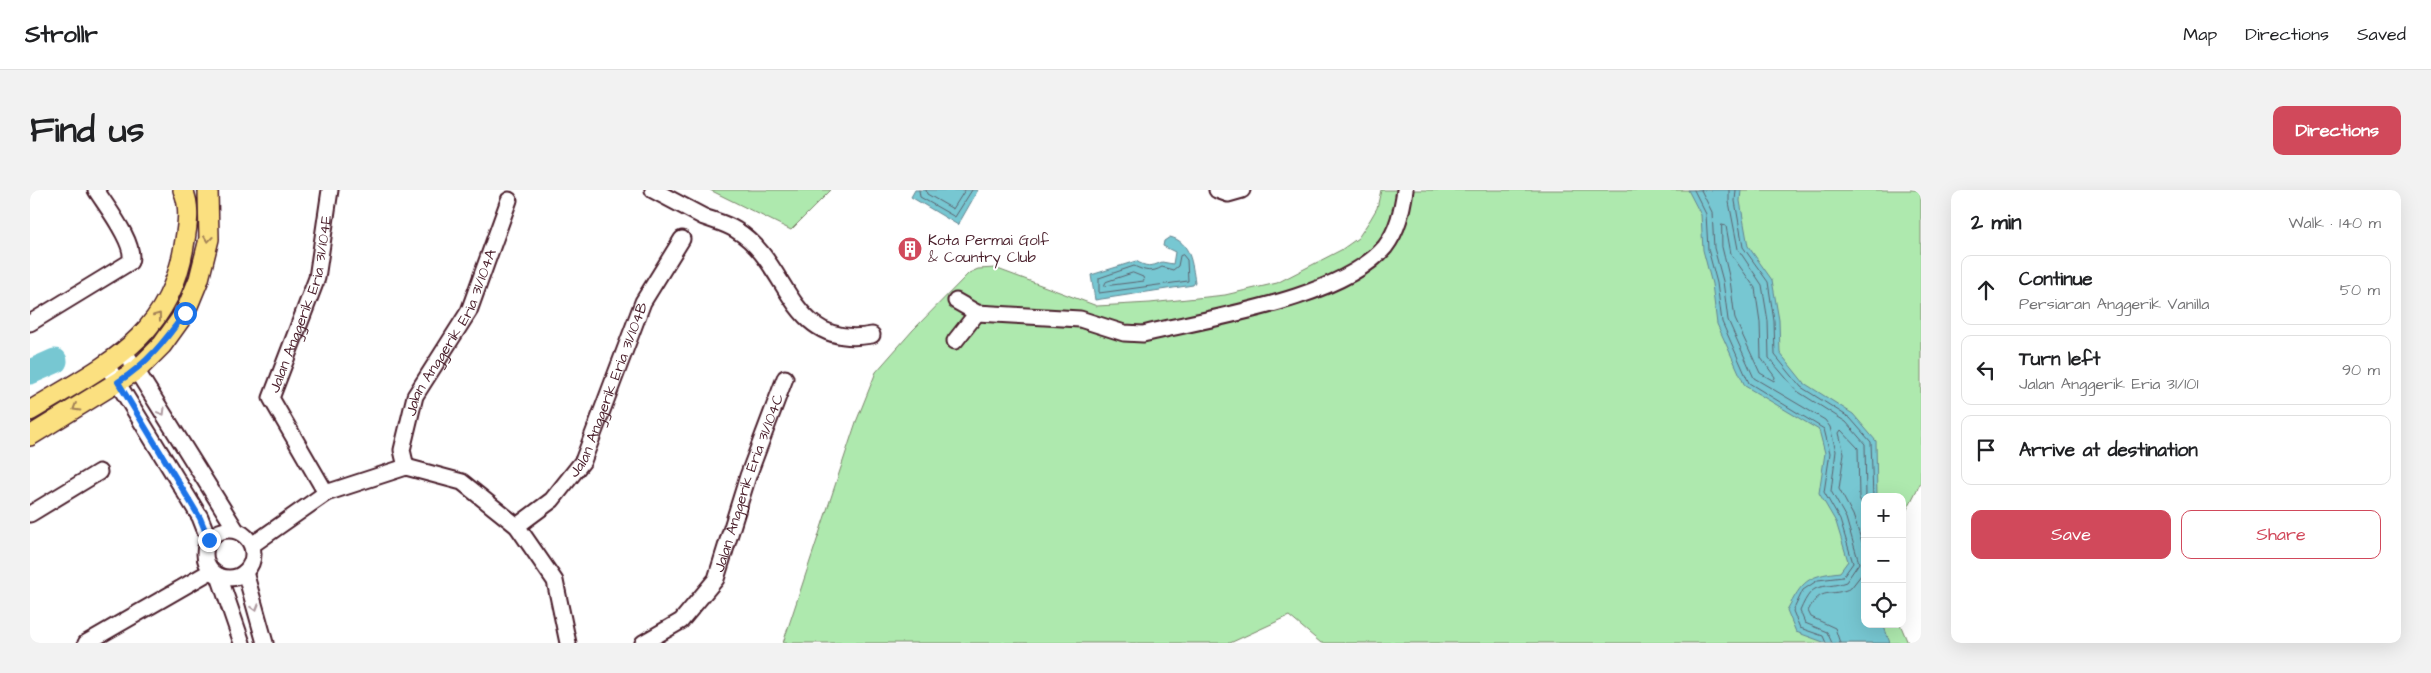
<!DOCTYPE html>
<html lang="en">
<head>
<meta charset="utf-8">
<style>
	:root { --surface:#fff; --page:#f2f2f2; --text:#202124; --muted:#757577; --line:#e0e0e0; --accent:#d1495b }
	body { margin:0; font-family:"Architects Daughter",sans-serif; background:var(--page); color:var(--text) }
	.controls { position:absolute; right:15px; bottom:15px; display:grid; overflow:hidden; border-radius:10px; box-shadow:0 5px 20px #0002 }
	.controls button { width:45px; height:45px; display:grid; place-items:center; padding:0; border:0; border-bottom:1px solid var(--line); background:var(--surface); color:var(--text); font:25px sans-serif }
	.stop { position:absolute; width:15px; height:15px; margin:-11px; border:4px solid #1a73e8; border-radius:50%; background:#fff }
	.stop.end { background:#1a73e8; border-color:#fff; box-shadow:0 1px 5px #0008 }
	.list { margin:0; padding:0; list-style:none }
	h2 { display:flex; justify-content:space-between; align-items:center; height:65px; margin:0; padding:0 20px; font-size:21px }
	h2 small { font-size:16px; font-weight:400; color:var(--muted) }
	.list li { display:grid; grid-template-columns:32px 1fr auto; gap:15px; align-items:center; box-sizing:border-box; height:70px; margin:0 10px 10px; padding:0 10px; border:1px solid var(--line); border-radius:10px }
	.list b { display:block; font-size:19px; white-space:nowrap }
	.list p { margin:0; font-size:16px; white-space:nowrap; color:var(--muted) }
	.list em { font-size:16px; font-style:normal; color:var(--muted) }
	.actions { display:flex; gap:10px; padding:15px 20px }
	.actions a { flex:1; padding:11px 0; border:1px solid var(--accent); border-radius:10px; text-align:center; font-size:18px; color:var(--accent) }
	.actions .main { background:var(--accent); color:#fff }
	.icon { flex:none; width:28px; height:28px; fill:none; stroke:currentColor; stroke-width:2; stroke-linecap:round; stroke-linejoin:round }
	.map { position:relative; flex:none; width:1891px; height:453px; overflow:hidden; border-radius:10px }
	header { display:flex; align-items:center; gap:30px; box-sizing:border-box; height:70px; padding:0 25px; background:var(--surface); border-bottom:1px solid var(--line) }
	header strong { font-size:24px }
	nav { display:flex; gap:28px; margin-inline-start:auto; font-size:18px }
	.intro { display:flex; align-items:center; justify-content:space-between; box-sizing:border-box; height:120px; padding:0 30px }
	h1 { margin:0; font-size:35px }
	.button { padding:12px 22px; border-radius:10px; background:var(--accent); color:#fff; font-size:18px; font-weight:700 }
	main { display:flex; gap:30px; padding:0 30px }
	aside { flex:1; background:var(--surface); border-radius:10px; box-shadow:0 5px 20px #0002 }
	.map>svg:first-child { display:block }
	.green { fill:#aee9ae; stroke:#7c846c }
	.water { fill:#77c7d2; stroke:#65848f }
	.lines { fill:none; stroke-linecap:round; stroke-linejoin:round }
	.shore { stroke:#5c626e; stroke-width:1 }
	.river { stroke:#77c7d2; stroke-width:25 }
	.minor-casing { stroke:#4a1f2b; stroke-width:19 }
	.major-casing { stroke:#4a1f2b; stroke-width:22 }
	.minor { stroke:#fff; stroke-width:15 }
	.major { stroke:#fbe080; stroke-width:19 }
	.oneway { stroke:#a28056 }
	.oneway2 { stroke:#ae9aa0 }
	.route { stroke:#1a73e8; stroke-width:6 }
	.labels { text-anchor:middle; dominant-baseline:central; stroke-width:4; stroke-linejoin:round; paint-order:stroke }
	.poi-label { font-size:15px; fill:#4a1f2b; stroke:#fff; text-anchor:start }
	.street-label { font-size:15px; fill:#4a1f2b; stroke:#fff }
</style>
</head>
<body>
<header>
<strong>Strollr</strong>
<nav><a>Map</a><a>Directions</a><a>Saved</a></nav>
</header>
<div class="intro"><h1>Find us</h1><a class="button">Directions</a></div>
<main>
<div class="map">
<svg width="1891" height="453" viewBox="0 0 1891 453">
	<rect width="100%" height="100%" fill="#fff"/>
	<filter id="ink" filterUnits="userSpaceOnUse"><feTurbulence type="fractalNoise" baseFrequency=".02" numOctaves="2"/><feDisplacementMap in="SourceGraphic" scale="10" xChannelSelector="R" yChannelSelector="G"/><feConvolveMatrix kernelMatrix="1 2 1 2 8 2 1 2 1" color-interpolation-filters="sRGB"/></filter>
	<g filter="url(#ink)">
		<!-- green -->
		<path class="green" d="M680 0H801L761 40Z
			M1351 0H1891V292L1872 329V307H1835V434H1870L1878 453H1291L1259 426 1200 453H753L826 232 846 182 883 140 939 83 948 79 965 78 1067 116 1120 113 1195 105 1247 93 1311 60 1328 48 1340 30 1347 18Z"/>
		<!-- water -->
		<path class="water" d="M885 0H948L928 35 881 7Z
			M1658 0H1711L1710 11 1718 56 1742 90 1749 130 1750 163 1774 193 1823 224 1846 251 1847 307H1835V434H1853L1860 453H1796L1766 442 1757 420C1773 391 1776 386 1810 382L1818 371 1806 332 1789 303 1795 263 1789 240 1715 196 1687 134 1682 94 1673 60 1671 25Z
			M1140 47C1161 52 1162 74 1165 92L1163 95 1065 110 1061 85 1106 71C1116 77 1121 77 1132 72L1143 74 1145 62 1133 56 1134 51Z"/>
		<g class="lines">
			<!-- shore -->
			<path class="shore" d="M889 0 890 7 925 27 942 0
				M896 0 897 4 923 19 935 0
				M1664 0 1676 24 1678 59 1687 93 1692 132 1719 193 1794 239 1800 263 1794 302 1810 330 1823 373 1813 387 1788 390 1773 400 1763 421 1770 438 1793 446 1796 453
				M1671 0 1682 22 1684 58 1693 91 1698 130 1724 188 1795 230 1800 237 1806 261 1801 301 1816 328 1829 373 1816 392C1790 401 1784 388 1770 421L1775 433 1797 442 1802 453
				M1699 0V12L1708 59 1732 95 1738 131 1739 168 1767 201 1816 232 1835 254 1836 307
				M1706 0 1705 11 1713 57 1738 92 1744 131 1745 165 1771 197 1820 228 1841 252 1843 307
				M1692 35 1696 36 1701 64 1725 98 1730 132 1731 168 1745 187 1744 191 1730 183 1705 129 1700 90 1692 57Z
				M1153 65 1157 70 1158 91 1069 103V88L1104 76C1115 81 1122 83 1132 77L1143 80 1148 76 1150 66Z
				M1103 83 1113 87 1114 91 1074 96 1076 92Z
				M1835 320 1829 308 1828 258 1811 240 1809 243 1814 263 1809 299 1823 325 1835 361
				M1810 453 1805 438 1781 427 1778 421C1791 395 1801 408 1821 398L1835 380"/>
			<!-- river -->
			<path class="river" d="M0 182 25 171"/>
			<defs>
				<g id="minor">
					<path d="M623 0C640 9 657 18 674 27 685 31 697 34 706 40 761 73 757 160 842 145"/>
					<path d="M1187 0 1198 4 1212 0"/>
					<path d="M926 111 947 123 1050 129 1094 143 1113 144C1179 128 1311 109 1355 57 1368 40 1372 20 1375 0"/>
					<path d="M0 133 100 72C107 55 76 16 66 0"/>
					<path d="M925 151 947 123"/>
					<path d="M95 162 206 340"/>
					<path d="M76 174 170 327 179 350"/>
					<path id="s1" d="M376 277 372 260 385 206 439 121 479 10"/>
					<path id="s2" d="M296 303 241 208 287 88 300 0"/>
					<path d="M0 324 69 282"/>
					<path id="s3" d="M487 336 522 310 553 271 613 112 652 49"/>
					<circle cx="199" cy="364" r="24"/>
					<path d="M222 355 296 303 376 277 432 292 487 336 525 391 538 453"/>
					<path d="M215 382 235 453"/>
					<path d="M189 386 212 453"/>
					<path d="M56 453 181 381"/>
					<path id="s4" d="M613 453 651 431 686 389 718 286 755 188"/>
				</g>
				<path id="major" d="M0 221C73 176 139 150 154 56 157 38 161 17 153 0
					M0 246 107 180 132 155 155 123 169 89 179 49 178 0"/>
			</defs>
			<!-- minor casing -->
			<use href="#minor" class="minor-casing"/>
			<!-- major casing -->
			<use href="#major" class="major-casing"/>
			<!-- minor -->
			<use href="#minor" class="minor"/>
			<!-- major -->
			<use href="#major" class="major"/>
		</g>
		<!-- one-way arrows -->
		<defs><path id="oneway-chevron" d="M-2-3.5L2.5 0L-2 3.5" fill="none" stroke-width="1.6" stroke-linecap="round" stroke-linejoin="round" transform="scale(1.25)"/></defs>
		<g class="oneway">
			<use href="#oneway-chevron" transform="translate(178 49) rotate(96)"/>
			<use href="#oneway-chevron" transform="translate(128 126) rotate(-53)"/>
			<use href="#oneway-chevron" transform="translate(46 218) rotate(149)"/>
		</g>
		<g class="oneway2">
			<use href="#oneway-chevron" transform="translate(132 222) rotate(59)"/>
			<use href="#oneway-chevron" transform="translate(225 418) rotate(74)"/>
		</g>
	</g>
	<g class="lines" filter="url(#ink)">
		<!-- route -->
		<path class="route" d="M155 123C135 151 117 174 88 192L170 328 179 350"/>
	</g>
	<!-- icons -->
	<defs>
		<symbol id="building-disc" viewBox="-11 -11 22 22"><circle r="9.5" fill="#d1495b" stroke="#fff"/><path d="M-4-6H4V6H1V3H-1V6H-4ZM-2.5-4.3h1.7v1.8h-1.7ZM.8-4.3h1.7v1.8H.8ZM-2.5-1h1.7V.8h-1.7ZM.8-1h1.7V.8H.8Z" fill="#fff"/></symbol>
	</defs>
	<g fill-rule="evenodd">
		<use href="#building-disc" x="866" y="45" width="28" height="28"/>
	</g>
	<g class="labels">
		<!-- poi labels -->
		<g class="poi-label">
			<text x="898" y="50">Kota Permai Golf<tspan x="898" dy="17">&amp; Country Club</tspan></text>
		</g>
		<!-- street labels -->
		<g class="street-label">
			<text stroke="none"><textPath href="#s2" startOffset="209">Jalan Anggerik Eria 31/104E</textPath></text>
			<text stroke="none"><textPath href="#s1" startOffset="146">Jalan Anggerik Eria 31/104A</textPath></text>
			<text stroke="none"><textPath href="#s3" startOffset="169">Jalan Anggerik Eria 31/104B</textPath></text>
			<text stroke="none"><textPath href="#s4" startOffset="200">Jalan Anggerik Eria 31/104C</textPath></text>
		</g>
	</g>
</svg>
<div class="controls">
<button>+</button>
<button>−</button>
<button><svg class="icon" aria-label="locate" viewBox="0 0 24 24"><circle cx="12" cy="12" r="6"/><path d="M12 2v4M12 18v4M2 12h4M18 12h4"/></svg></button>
</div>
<div class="stop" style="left:155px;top:123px"></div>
<div class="stop end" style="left:179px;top:350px"></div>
</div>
<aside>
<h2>2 min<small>Walk · 140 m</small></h2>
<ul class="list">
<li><svg class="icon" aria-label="ahead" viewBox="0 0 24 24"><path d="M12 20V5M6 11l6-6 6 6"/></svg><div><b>Continue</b><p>Persiaran Anggerik Vanilla</p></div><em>50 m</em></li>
<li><svg class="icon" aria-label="left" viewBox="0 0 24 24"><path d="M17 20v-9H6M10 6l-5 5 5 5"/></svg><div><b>Turn left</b><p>Jalan Anggerik Eria 31/101</p></div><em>90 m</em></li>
<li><svg class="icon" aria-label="arrive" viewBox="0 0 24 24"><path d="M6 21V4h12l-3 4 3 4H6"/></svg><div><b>Arrive at destination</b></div></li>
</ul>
<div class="actions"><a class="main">Save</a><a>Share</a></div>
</aside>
</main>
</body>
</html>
